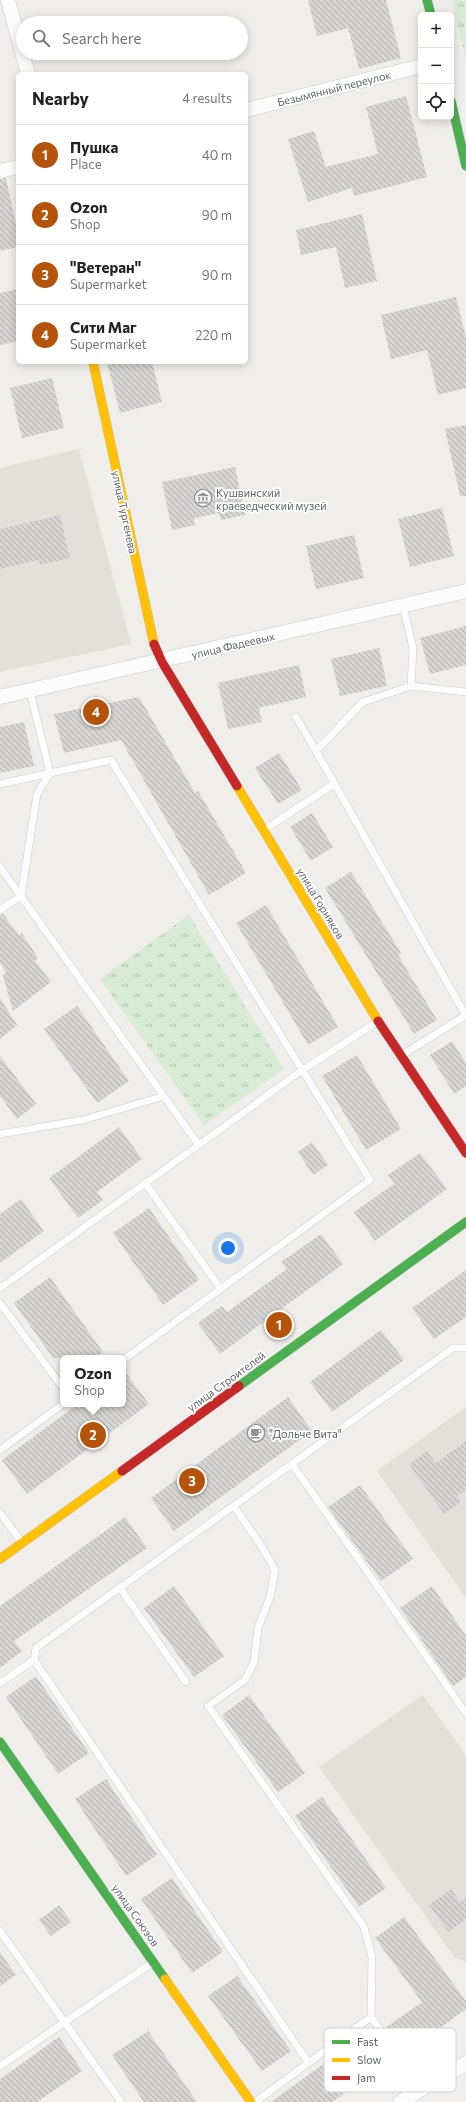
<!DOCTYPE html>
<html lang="en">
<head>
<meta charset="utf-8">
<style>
	:root { --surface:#fff; --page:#f2f2f2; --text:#222; --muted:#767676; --line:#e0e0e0; --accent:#b45309 }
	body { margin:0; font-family:Commissioner,sans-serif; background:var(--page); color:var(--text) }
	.controls { position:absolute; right:12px; top:12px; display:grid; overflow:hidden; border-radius:6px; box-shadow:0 2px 10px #0003 }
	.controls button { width:36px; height:36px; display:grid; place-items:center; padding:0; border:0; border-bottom:1px solid var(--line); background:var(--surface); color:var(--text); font:20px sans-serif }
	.you { position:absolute; left:228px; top:1248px; width:14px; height:14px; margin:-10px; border:3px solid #fff; border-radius:50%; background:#1a73e8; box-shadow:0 0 0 6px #1a73e833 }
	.badge { display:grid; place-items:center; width:26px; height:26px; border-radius:50%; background:var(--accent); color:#fff; font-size:13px; font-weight:700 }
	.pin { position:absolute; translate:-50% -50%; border:2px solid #fff; box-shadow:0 1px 4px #0006 }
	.popup { position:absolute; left:60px; top:1355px; width:66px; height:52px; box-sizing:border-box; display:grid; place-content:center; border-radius:6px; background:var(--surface); filter:drop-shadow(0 1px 3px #0005); font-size:13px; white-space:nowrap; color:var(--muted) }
	.popup b { font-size:15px; color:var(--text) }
	.popup::after { content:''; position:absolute; left:50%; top:100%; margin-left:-8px; border:8px solid transparent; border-top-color:var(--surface) }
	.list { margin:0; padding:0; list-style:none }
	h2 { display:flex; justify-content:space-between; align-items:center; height:52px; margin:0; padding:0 16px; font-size:17px }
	h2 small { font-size:13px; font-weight:400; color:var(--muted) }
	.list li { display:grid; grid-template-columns:26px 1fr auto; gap:12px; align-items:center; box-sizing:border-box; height:60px; padding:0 16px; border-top:1px solid var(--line) }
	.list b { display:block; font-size:15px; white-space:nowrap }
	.list p { margin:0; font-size:13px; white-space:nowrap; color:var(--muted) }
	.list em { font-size:13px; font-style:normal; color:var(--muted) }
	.icon { flex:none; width:22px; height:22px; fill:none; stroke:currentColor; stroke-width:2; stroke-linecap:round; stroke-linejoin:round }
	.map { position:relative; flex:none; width:466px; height:2102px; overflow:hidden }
	.search { position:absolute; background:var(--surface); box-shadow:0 2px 10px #0003; left:16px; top:16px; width:232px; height:44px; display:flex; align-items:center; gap:10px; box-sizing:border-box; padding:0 14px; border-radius:22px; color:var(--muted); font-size:15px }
	.panel { position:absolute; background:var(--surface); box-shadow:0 2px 10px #0003; left:16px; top:72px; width:232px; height:292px; border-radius:6px }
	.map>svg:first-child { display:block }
	.education { fill:#e2e0da }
	.park { fill:url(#park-tufts) }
	.building { fill:url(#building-back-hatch) }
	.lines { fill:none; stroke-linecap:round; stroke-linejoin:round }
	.lane-casing { stroke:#cbcccc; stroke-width:8 }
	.street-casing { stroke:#cbcccc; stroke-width:15 }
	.fast-casing { stroke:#cacacb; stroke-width:10 }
	.slow-casing { stroke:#cacacb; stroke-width:10 }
	.jam-casing { stroke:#cacacb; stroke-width:10 }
	.lane { stroke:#fdfcfc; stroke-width:7 }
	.street { stroke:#fdfcfc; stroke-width:14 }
	.fast { stroke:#4caf50; stroke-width:9 }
	.slow { stroke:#ffc107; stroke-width:9 }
	.jam { stroke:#c62828; stroke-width:9 }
	.labels { text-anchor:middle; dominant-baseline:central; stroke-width:3.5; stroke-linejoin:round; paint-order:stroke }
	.street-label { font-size:11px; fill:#5f6368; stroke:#fff }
	.poi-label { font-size:11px; fill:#5f6368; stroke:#fff; text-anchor:start }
	.key { fill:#fff; stroke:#cfd0d2; stroke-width:1 }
	.key-label { font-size:11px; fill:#5f6368 }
</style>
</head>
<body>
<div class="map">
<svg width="466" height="2102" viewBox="0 0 466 2102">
	<defs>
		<pattern id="park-tufts" width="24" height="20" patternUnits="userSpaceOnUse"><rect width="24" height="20" fill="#d8ebd6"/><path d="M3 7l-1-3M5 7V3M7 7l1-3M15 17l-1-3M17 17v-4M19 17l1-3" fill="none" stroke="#b2c2b1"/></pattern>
		<pattern id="building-back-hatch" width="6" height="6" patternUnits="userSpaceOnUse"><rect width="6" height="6" fill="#d6d5d3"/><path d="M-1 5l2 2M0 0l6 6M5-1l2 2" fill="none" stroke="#b1b0af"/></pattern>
	</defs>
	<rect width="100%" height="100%" fill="#efeeea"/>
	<!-- education -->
	<path class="education" d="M79 449 131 644 0 672V468Z
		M466 1407V1598L377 1471Z
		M423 1695 466 1755V1962L455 1958 319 1767Z"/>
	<!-- park -->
	<path class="park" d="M452 0H466V60Z
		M189 915 284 1069 204 1125 100 979Z"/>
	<!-- building -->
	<path class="building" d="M308 0H386L401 58 359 69 348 28 317 36Z
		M406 96 427 177 354 196 352 188 308 202 288 139 314 131 326 167 378 154 366 107Z
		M6 178 18 234V247L0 251V179Z
		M362 214 377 281 345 288 336 247 301 255 296 230Z
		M18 289V341L0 345V293Z
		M456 297 466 338V388L438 395 427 350 391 359 381 315Z
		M107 362H152L162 402 120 413Z
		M52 378 64 428 22 438 10 388Z
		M466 425V496H460L445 429Z
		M235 467 245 515 221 520 219 513 194 518 195 525 172 530 162 482Z
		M442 508 454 556 410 567 398 519Z
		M60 515 70 558 40 565 39 560 0 569V529Z
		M354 535 364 578 316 589 306 546Z
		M466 626V665L430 674 420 638Z
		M379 648 387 686 340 696 331 659Z
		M299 665 306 697 259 708 262 722 228 729 218 683Z
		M139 697 195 793 198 791 246 873 209 895 121 740 64 753 54 714Z
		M24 722 34 766 0 773V727Z
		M279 753 302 790 278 804 255 768Z
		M312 813 333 847 311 861 290 827Z
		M351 872 401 953 398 955 437 1020 414 1034 325 888Z
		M266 905 338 1027 308 1045 236 923Z
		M3 914 19 935 22 933 38 958 35 961 51 982 13 1011 3 976 6 972 0 962V915Z
		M0 998 17 1025 0 1039Z
		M77 1006 129 1081 97 1103 44 1029Z
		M452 1041 466 1063V1086L454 1094 430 1055Z
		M357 1055 401 1129 366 1150 322 1076Z
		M0 1056 36 1104 17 1119 0 1096Z
		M119 1127 142 1159 97 1192 103 1200 78 1218 49 1178Z
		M312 1142 328 1165 313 1175 298 1152Z
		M420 1153 447 1189 375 1241 354 1212 394 1184 388 1175Z
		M21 1199 44 1231 0 1263V1214Z
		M149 1208 199 1280 163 1305 113 1233Z
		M321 1234 343 1264 220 1354 198 1323 222 1306 227 1312 287 1269 281 1262Z
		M466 1270V1317L434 1339 412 1308Z
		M50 1277 103 1352 95 1358H53L14 1303Z
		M381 1330 404 1360 332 1412 310 1382Z
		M123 1369 149 1404 27 1494 2 1460 78 1404H123Z
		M288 1397 312 1431 174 1531 151 1498Z
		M466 1441V1490L457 1496 461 1502 444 1514 409 1464 427 1451 436 1463Z
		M360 1485 413 1559 381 1581 328 1507Z
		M125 1517 147 1548 14 1641 22 1651 0 1668V1606Z
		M174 1586 224 1656 194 1677 144 1608Z
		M432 1586 466 1636V1677L453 1686 400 1608Z
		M36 1676 89 1753 58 1774 6 1697Z
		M249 1695 305 1773 278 1792 222 1715Z
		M106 1779 157 1855 126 1876 75 1799Z
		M322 1797 386 1888 359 1907 295 1816Z
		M172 1878 223 1952 192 1973 141 1899Z
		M451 1889 460 1902 466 1898V1919L449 1932 429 1905Z
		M59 1905 71 1922 51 1936 39 1920Z
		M404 1917 466 2001V2009L410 2050 408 2047 402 2051 385 2028 422 2002 375 1938Z
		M0 1952 16 1975 0 1986Z
		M237 1976 291 2051 262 2071 208 1996Z
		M148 2031 197 2102H144L112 2055Z
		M366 2033 371 2039 377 2034 394 2057 332 2102H271Z
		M59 2037 82 2071 37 2102H0V2079Z"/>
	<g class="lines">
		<defs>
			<path id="lane" d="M403 605 413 648 411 686
				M30 691 50 773 111 760 370 1180 123 1360
				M466 692 411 686 363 702 316 751 466 1016
				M296 717 316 751
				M0 784 50 773
				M264 830 334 784
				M0 867 198 1144
				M0 910 21 896 37 794 50 773
				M402 1055 466 1015
				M0 1134 83 1120 164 1096
				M145 1183 221 1289
				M0 1288 301 1071 377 1022
				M0 1303 63 1388
				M0 1450 63 1404
				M292 1464 466 1713
				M234 1506 262 1547 275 1570 270 1597 258 1628 254 1662 245 1680 208 1706 364 1927 372 1957 371 2017
				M0 1513 21 1541
				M120 1588 186 1682
				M34 1660 36 1648 453 1348H466
				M0 1683 34 1660 308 2062
				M0 1931 121 2102
				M0 2066 152 1963
				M255 2102 371 2017 423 2088"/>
			<path id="street" d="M8 0 28 74
				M246 110 421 66
				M0 171 18 167
				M0 697 466 591
				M400 2102 466 2063"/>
			<path id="fast" d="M427 0 431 15
				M451 101 466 166
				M239 1386 466 1222
				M0 1742 165 1979"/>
			<path id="slow" d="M93 362 154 644
				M237 786 378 1021
				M0 1559 122 1471
				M165 1979 251 2102"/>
			<path id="jam" d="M154 644 162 662 237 786
				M378 1021 466 1153
				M122 1471 239 1386"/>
		</defs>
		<!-- lane casing -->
		<use href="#lane" class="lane-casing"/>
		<!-- street casing -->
		<use href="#street" class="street-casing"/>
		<!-- fast casing -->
		<use href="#fast" class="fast-casing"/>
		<!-- slow casing -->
		<use href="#slow" class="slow-casing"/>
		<!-- jam casing -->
		<use href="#jam" class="jam-casing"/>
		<!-- lane -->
		<use href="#lane" class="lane"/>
		<!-- street -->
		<use href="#street" class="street"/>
		<!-- fast -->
		<use href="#fast" class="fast"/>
		<!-- slow -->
		<use href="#slow" class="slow"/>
		<!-- jam -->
		<use href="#jam" class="jam"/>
	</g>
	<!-- icons -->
	<defs>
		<symbol id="museum-ring" viewBox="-11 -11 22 22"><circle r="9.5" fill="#fff" stroke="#919496" stroke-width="1.5"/><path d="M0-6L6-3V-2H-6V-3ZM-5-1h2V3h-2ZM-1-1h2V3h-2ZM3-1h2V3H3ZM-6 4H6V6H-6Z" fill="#919496"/></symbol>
		<symbol id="cafe-ring" viewBox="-11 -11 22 22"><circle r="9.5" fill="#fff" stroke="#919496" stroke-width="1.5"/><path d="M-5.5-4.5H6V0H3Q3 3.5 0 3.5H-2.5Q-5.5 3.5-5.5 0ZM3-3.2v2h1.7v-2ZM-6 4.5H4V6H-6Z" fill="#919496"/></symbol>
	</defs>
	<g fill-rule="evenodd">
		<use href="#museum-ring" x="193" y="488" width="20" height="20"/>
		<use href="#cafe-ring" x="246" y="1423" width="20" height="20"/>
	</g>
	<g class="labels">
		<!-- street labels -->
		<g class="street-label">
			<text transform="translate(334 88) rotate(-14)">Безымянный переулок</text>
			<text transform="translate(125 512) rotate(78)">улица Тургенева</text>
			<text transform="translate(233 645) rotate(-13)">улица Фадеевых</text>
			<text transform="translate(321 903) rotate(59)">улица Горняков</text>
			<text transform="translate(226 1381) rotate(-36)">улица Строителей</text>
			<text transform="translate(136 1915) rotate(55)">улица Союзов</text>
		</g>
		<!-- poi labels -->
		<g class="poi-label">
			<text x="216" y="492">Кушвинский<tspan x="216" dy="13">краеведческий музей</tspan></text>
			<text x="269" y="1433">"Дольче Вита"</text>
		</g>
	</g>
	<!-- legend -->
	<rect x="324" y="2028" width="132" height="64" rx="6" class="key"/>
	<rect x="332" y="2040" width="18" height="4" fill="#4caf50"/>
	<rect x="332" y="2058" width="18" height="4" fill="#ffc107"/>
	<rect x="332" y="2076" width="18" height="4" fill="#c62828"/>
	<g class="key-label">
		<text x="357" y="2046">Fast</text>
		<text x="357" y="2064">Slow</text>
		<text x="357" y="2082">Jam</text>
	</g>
</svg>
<div class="controls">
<button>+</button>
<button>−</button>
<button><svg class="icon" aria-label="locate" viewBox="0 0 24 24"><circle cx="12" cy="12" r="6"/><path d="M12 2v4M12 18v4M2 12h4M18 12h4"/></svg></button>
</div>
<div class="you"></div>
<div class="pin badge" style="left:279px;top:1325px">1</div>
<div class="pin badge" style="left:93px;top:1435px">2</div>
<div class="popup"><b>Ozon</b>Shop</div>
<div class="pin badge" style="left:192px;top:1481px">3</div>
<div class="pin badge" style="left:96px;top:712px">4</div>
<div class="search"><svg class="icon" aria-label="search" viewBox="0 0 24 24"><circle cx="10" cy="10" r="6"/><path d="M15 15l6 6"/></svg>Search here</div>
<section class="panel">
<h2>Nearby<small>4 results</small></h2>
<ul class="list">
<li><span class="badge">1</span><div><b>Пушка</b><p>Place</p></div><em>40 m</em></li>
<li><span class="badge">2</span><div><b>Ozon</b><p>Shop</p></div><em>90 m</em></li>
<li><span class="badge">3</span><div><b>&quot;Ветеран&quot;</b><p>Supermarket</p></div><em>90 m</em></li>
<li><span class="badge">4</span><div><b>Сити Маг</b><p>Supermarket</p></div><em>220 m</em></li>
</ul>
</section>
</div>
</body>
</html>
